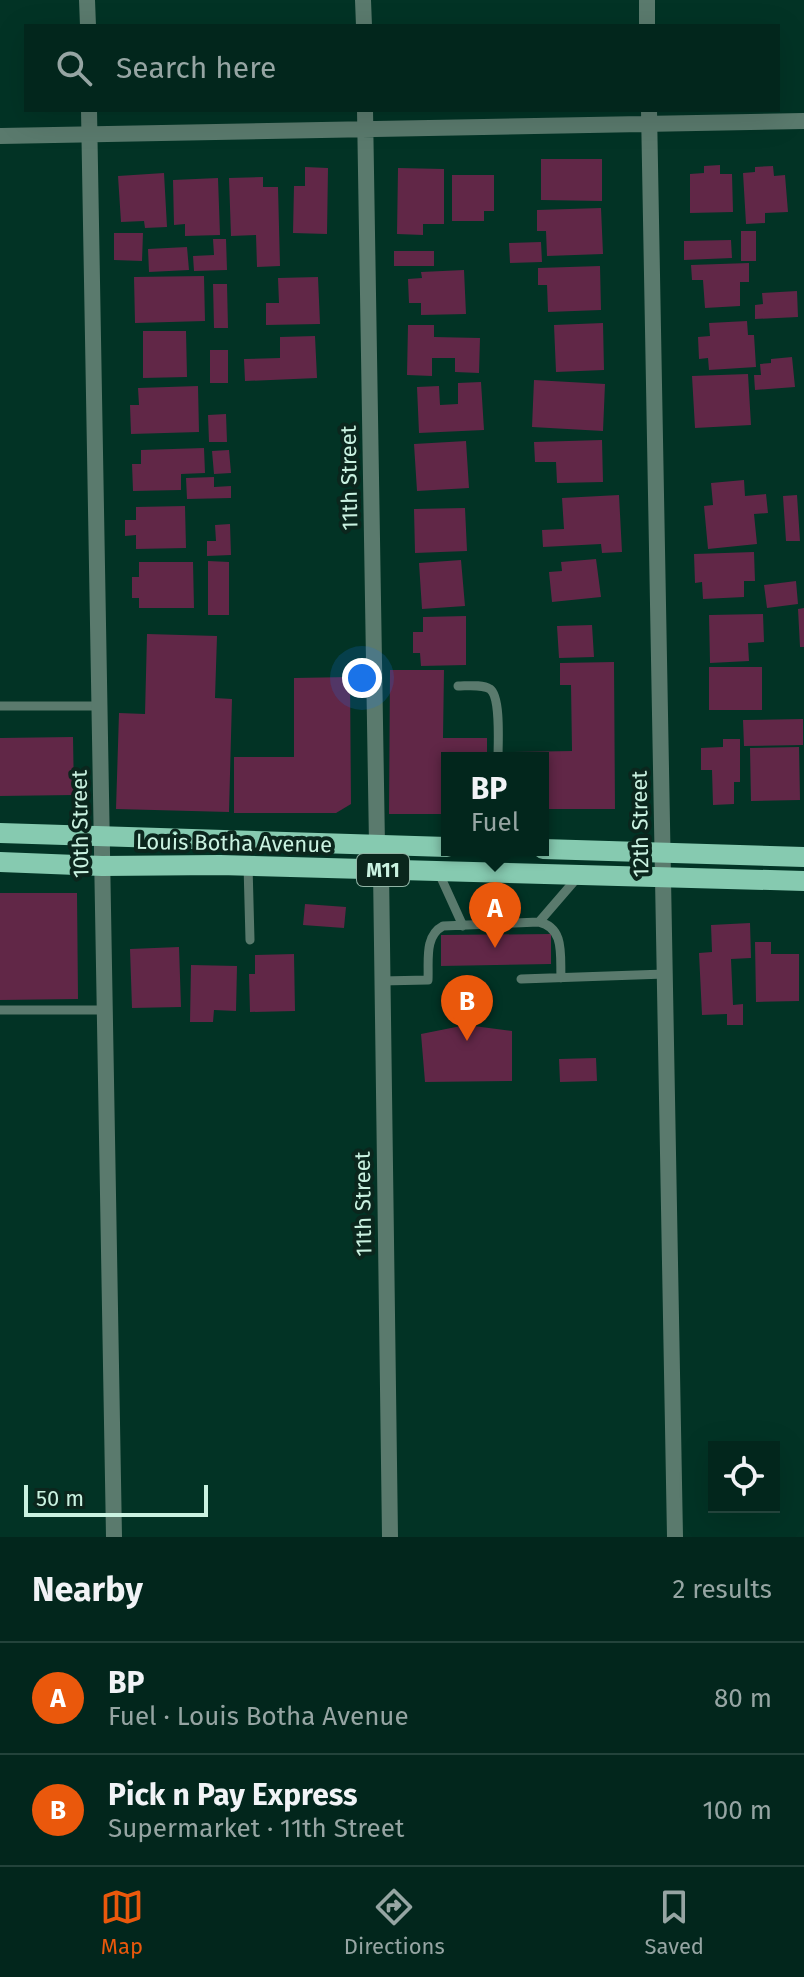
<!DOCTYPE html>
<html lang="en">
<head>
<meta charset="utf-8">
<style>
	:root { --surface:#02261c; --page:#103229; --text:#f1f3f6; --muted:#96a5a3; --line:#23433b; --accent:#ea580c }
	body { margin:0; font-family:"Fira Sans",sans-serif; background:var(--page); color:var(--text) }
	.controls { position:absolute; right:24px; bottom:24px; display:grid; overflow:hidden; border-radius:0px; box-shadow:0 8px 32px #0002 }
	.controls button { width:72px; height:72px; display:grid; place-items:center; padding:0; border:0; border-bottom:2px solid var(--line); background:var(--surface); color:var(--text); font:40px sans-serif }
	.scale { position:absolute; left:24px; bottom:20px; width:184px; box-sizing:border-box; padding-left:8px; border:4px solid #caf2e1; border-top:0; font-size:22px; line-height:28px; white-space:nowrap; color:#caf2e1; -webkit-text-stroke:6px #0b261d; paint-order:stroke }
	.you { position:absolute; left:362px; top:678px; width:28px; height:28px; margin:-20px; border:6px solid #fff; border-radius:50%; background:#1a73e8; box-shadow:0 0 0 12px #1a73e833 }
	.badge { display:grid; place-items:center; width:52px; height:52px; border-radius:50%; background:var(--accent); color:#fff; font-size:26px; font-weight:700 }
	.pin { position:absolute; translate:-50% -66px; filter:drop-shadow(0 2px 4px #0008) }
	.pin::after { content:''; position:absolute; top:42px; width:28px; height:24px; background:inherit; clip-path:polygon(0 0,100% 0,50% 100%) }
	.popup { position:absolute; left:441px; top:752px; width:108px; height:104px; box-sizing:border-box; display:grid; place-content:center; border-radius:0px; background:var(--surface); filter:drop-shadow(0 2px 6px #0005); font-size:26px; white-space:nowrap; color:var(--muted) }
	.popup b { font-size:30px; color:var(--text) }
	.popup::after { content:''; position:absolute; left:50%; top:100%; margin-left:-16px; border:16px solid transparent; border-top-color:var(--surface) }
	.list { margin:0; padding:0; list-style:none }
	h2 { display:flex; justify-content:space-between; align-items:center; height:104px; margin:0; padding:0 32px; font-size:34px }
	h2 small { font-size:26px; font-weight:400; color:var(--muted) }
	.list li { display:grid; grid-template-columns:52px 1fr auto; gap:24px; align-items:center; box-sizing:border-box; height:112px; padding:0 32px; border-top:2px solid var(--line) }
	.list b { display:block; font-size:30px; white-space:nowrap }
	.list p { margin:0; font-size:26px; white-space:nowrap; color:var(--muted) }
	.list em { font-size:26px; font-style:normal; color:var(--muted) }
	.icon { flex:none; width:44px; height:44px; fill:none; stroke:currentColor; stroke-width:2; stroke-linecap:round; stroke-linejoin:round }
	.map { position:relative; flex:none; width:804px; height:1537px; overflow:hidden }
	.search { position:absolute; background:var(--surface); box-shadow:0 8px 32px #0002; left:24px; right:24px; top:24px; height:88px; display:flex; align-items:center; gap:20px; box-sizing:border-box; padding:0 28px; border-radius:0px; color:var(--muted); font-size:30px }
	.sheet { height:328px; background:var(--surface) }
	nav { display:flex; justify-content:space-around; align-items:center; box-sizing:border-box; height:112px; border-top:2px solid var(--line); background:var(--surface); font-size:22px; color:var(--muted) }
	nav a { display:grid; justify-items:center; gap:4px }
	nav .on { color:var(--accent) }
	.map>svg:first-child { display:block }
	.building { fill:#612747 }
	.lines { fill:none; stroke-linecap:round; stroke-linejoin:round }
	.lane { stroke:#5a7a6d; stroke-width:9 }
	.street { stroke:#5a7a6d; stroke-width:16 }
	.primary { stroke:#86cab0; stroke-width:20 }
	.labels { text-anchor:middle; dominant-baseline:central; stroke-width:8; stroke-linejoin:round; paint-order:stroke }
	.shield { fill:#0b261d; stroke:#91b5a6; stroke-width:2 }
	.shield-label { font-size:20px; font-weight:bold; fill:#caf2e1 }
	.street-label { font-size:22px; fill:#caf2e1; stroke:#0b261d }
</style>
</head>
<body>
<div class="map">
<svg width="804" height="1537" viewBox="0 0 804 1537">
	<rect width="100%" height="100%" fill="#023325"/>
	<!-- building -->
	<path class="building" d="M541 159H602V201L541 200Z
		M720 165V174H732L733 212 690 213V174L704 173V166Z
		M773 166 774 176 785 175 788 212 765 213V223L746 224 743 173 755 172V167Z
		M305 167 328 168 327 234 293 233 294 186H305Z
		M398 168 444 169V224H423V235L397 234Z
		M164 173 167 227 145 228 144 221 121 222 118 176Z
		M452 175H494V211H484V221H452Z
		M263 177V187H278L280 266 257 267 256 235 231 236 229 178Z
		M218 178 220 235 185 236V224L174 225 173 180Z
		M601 208 603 254 547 256 546 231H537V210Z
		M741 231H756V261H741Z
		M114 233H143L142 261 114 260Z
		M213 239H226L227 270 194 271 193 256 214 255Z
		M731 240 732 258 684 260V241Z
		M541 242 542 262 510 263 509 243Z
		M187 247 189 270 149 272 148 249Z
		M394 251H434V266H394Z
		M749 263V282H740V306L705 308 703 280H692L691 265Z
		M600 266 601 310 548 312 547 285H538V268Z
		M464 270 466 314 421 315V303H409L408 279 422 278 421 272Z
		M204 276 205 321 135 323 134 277Z
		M318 277 320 324 266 325V303H279L278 278Z
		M213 284H227L228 328H214Z
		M797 291 798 317 755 319V305L763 304 762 293Z
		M747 321 748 335H754L756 367 709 370 708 358 699 359 698 337 710 336 709 323Z
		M603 323 604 370 556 372 554 325Z
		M408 325H434V337L480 338 479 373 455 372V358H432V376L407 375Z
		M143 331H186L187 377 143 378Z
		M315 336 317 378 245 381 244 359 280 358V337Z
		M210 350H228V383H210Z
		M792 357 795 387 755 390 754 375H761L760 364 771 363V359Z
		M748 374 751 425 695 428 692 376Z
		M534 380 605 384 603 431 532 427Z
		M481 382 484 430 419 433 417 387 439 386 440 405 458 404V383Z
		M198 386 199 432 131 434 130 405H139L138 388Z
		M226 414 227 442H209L208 415Z
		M602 440 603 482 557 483 556 462H535L534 442Z
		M466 441 469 488 417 491 414 444Z
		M204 448 205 473 181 474V490L133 491 132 464H141V450Z
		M229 450 231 473 214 474 212 451Z
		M214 477V487L231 486V498L187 499 186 478Z
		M744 480 745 496 766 494 768 513 754 514 757 544 708 549 704 506 713 505 711 483Z
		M619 495 622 552 602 553 601 544 543 547 542 530 564 529 562 498Z
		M797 495 800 541H786L783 496Z
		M185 506 186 548 136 549V535L125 536V520H136V507Z
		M465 508 467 551 415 553 414 509Z
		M230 524 231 555 207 556V541H216L215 525Z
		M754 552 755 581H744V597L703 599 702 582 695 583 694 554Z
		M596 559 601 597 552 602 549 572 562 571 561 562Z
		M461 560 465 606 422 609 419 563Z
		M208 561 229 562V615H208Z
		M139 562H193L194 608H139V598H132V577H139Z
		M796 581 798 604 767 608 764 585Z
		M804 608V647H800L798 609Z
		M763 614 764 642 748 643 749 661 710 663 709 615Z
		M466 616V665L421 666 420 653H413V632H423V617Z
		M592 625 594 657 559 658 557 626Z
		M147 634 217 636 215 698 232 699 229 812 116 809 119 713 145 714Z
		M614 662 615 809H543V758H513V752L572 751 571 685H560V663Z
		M709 667H762V710H709Z
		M390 670H444L443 738H487V758H447V814H389Z
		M350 677 351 804 336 813H234V757H294V678Z
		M803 719V745L744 746 743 720Z
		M73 737 74 795 0 796V738Z
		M723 739H740V782H734V804L713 805 712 770H701V748L723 747Z
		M799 747 800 800 751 801 750 748Z
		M0 893H77L78 999 0 1000Z
		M305 904 346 907 344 928 303 925Z
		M750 923 751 958 731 959 733 1005 743 1004V1025H727V1014L702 1015 699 953 712 952 711 925Z
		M551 934V964L441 966V935Z
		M755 942H771V954H799V1001L756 1002Z
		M179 947 181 1007 132 1008 130 949Z
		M294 954 295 1011 250 1012 249 974H255V955Z
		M191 965 237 966 236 1011 214 1010 213 1022H190Z
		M466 1025 512 1031V1081L425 1082 421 1034Z
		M596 1058 597 1081 560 1082 559 1059Z"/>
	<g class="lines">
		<!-- lane -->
		<path class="lane" d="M458 686C467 686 482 684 490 689 501 697 498 743 498 758
			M0 706H100
			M248 865 250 940
			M438 871 463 926
			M539 922 577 878
			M521 979 665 974
			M381 981 428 980C429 961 424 936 443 926L539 922C565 928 560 955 561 978
			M0 1010H106"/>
		<!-- street -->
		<path class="street" d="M87 0 88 26
			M363 0 364 26
			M647 0V26
			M89 110 114 1537
			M365 110 377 845
			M649 110 675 1537
			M0 136 804 121
			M381 870 390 1537"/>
		<!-- primary -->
		<path class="primary" d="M0 833 447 847
			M543 849 804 857
			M0 862 102 866 220 865 804 881"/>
	</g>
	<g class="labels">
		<!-- shield labels -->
		<rect class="shield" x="357" y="854" width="52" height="32" rx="6"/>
		<g class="shield-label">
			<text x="383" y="870">M11</text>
		</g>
		<!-- street labels -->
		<g class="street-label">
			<text transform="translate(349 478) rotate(-91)">11th Street</text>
			<text transform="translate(80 824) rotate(-91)">10th Street</text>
			<text transform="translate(640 824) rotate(-91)">12th Street</text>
			<text transform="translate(234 843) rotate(1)">Louis Botha Avenue</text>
			<text transform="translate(363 1204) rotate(-91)">11th Street</text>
		</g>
	</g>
</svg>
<div class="controls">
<button><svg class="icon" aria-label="locate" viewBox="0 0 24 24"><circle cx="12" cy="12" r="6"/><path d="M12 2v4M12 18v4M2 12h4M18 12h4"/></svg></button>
</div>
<div class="scale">50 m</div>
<div class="you"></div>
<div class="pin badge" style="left:495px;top:948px">A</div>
<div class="popup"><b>BP</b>Fuel</div>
<div class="pin badge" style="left:467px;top:1041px">B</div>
<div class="search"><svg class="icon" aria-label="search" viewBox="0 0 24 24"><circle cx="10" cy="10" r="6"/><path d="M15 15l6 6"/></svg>Search here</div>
</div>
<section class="sheet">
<h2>Nearby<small>2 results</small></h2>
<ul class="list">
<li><span class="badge">A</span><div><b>BP</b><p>Fuel · Louis Botha Avenue</p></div><em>80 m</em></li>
<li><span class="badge">B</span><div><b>Pick n Pay Express</b><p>Supermarket · 11th Street</p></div><em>100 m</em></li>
</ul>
</section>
<nav>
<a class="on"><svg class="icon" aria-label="map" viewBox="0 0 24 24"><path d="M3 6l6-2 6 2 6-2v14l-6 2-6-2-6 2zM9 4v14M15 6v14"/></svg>Map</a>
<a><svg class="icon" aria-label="directions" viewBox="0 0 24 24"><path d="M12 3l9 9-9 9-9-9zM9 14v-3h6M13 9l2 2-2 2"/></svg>Directions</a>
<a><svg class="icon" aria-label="saved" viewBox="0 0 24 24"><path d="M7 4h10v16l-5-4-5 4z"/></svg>Saved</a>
</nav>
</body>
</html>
